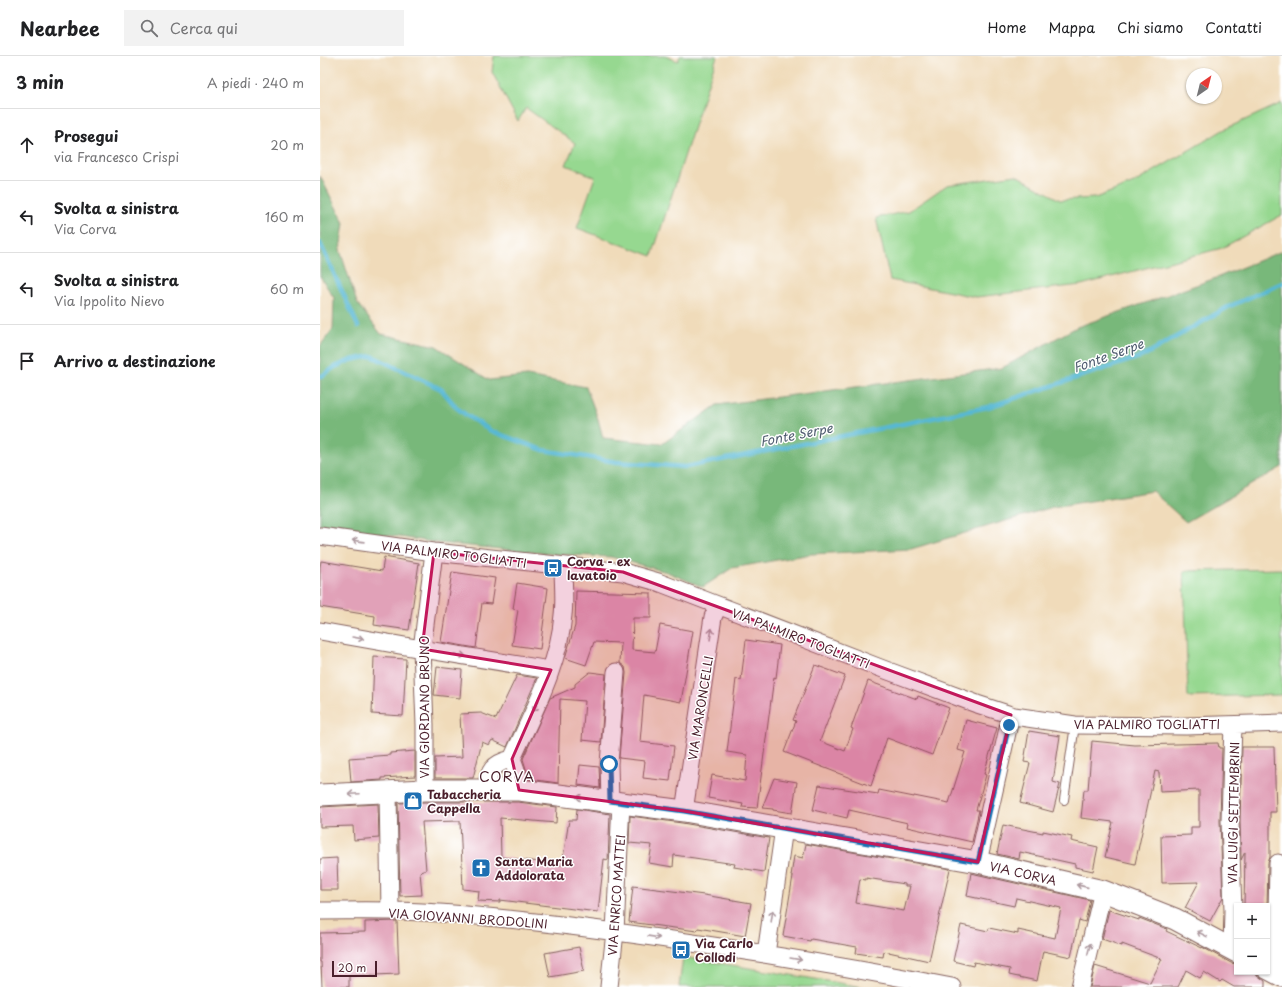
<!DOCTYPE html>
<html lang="it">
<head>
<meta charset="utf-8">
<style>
	:root { --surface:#fff; --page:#f2f2f2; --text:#202124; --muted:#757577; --line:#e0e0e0 }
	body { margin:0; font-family:"Playpen Sans",sans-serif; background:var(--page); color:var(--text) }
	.controls { position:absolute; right:12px; bottom:12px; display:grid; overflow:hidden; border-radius:0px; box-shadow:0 1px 3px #0004 }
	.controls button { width:36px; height:36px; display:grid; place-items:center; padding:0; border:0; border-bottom:1px solid var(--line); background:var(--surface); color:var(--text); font:20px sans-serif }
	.compass { position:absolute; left:866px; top:12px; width:36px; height:36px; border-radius:50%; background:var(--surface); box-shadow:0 1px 3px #0004; rotate:35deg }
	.scale { position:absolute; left:12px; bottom:10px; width:45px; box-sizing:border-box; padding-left:4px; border:2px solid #4a1f2b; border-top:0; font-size:11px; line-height:14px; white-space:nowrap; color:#4a1f2b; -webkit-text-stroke:3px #fff; paint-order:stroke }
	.stop { position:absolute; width:12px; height:12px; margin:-9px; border:3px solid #1f6fb2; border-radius:50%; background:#fff }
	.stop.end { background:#1f6fb2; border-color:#fff; box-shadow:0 1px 4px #0008 }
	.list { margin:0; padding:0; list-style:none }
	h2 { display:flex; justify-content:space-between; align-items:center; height:52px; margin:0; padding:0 16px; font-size:17px }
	h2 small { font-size:13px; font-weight:400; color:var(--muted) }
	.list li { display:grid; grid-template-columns:26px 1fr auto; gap:12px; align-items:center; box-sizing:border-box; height:72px; padding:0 16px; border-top:1px solid var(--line) }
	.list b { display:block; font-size:15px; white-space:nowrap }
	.list p { margin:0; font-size:13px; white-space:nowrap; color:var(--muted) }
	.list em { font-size:13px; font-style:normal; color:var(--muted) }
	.icon { flex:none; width:22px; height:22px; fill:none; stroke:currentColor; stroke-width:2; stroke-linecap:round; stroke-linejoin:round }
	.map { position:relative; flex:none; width:962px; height:931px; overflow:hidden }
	header { display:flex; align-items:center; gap:24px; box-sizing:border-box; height:56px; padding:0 20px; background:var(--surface); border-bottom:1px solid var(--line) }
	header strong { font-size:19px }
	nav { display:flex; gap:22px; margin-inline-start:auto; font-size:14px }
	.search { width:280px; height:36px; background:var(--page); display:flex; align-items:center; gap:10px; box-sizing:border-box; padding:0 14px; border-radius:0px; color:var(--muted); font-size:15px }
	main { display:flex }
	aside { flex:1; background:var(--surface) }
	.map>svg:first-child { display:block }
	.green { fill:#96d890; stroke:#707c5e }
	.forest { fill:#78b87a; stroke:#616c52 }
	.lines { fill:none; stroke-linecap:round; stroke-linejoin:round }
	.stream { stroke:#56b8d4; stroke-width:4.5 }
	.building { fill:#e1a1b8; fill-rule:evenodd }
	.service-casing { stroke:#84615d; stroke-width:10 }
	.minor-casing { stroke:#84615d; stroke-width:19 }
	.tertiary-casing { stroke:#84615d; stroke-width:23 }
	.service { stroke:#fff; stroke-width:8 }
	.minor { stroke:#fff; stroke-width:17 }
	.tertiary { stroke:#fff; stroke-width:21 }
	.oneway { stroke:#ae9aa0 }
	.route { stroke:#1f6fb2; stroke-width:5 }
	.marked { fill:#c2185b; fill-opacity:0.2; stroke:#c2185b; stroke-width:3; stroke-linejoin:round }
	.labels { text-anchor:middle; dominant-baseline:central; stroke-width:3; stroke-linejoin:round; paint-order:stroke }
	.street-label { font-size:12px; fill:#4a1f2b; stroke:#fff }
	.poi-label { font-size:12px; font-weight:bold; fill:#4a1f2b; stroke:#fff; text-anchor:start }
	.water-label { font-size:13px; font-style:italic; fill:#4f5c6f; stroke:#fff }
	.quarter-label { font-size:14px; letter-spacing:1px; fill:#4a1f2b; stroke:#fff }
</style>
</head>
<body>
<header>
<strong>Nearbee</strong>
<div class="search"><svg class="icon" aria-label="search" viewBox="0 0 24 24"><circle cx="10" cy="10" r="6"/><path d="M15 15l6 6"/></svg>Cerca qui</div>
<nav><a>Home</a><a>Mappa</a><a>Chi siamo</a><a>Contatti</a></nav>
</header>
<main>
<aside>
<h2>3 min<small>A piedi · 240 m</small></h2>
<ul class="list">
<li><svg class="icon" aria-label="ahead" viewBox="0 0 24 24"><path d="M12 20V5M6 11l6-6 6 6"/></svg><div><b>Prosegui</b><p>via Francesco Crispi</p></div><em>20 m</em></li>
<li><svg class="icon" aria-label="left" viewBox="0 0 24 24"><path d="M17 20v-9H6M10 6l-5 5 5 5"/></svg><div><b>Svolta a sinistra</b><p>Via Corva</p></div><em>160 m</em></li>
<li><svg class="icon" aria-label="left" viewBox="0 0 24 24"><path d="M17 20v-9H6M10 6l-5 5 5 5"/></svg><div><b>Svolta a sinistra</b><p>Via Ippolito Nievo</p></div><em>60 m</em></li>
<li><svg class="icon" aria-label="arrive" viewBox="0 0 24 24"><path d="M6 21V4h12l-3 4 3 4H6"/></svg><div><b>Arrivo a destinazione</b></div></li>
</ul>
</aside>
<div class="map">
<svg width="962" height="931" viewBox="0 0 962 931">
	<rect width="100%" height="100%" fill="#fff"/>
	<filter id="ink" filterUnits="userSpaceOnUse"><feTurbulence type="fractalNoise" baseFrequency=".025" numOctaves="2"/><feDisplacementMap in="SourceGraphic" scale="8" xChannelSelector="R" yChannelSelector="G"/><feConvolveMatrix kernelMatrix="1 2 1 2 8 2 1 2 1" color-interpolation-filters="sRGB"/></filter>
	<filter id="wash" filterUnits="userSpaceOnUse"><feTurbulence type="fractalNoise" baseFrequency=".012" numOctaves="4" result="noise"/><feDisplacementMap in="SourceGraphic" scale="16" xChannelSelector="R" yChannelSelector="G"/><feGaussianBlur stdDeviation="0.9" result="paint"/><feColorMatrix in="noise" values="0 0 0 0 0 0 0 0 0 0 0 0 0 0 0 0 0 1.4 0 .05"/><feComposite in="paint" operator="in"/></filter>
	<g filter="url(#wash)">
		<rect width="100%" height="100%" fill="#f0dbba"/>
		<!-- green -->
		<path class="green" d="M174 0H345L358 5 360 0H397L332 200 257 172 275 121 246 109 255 87 206 52 198 65 172 16Z
			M962 47V159L902 192 761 229 656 241 570 224 556 162 589 155 627 129 696 119 740 144 775 142 814 127 903 74Z
			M962 513V639L868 641 864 515Z
			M363 901 543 931H359Z"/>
		<!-- forest -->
		<path class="forest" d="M0 120 24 167 20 194 37 247 61 278 116 290 169 324 207 320 266 331 278 363 283 382 342 388 397 349 682 312 757 271 896 222 962 195V411L866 466 832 435 733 451 591 493 491 498 412 512 383 531 347 516 291 501 232 498 119 487 0 469V290L13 273 14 242 0 220Z"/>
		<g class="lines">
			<!-- stream -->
			<path class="stream" d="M0 187 38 270
				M0 321 15 311 31 304 52 300 121 333 137 352 146 359 171 375 223 394 297 406 366 411 668 351 823 300 908 251 962 227"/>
		</g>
		<g id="blocks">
			<!-- building -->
			<path class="building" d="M64 501 99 507 89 574 54 569 55 560 0 551V511L1 505 62 515Z
				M132 516 175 522 171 548 162 547 156 592 121 586Z
				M197 527 228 532 220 593 192 589 198 554 193 553Z
				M256 535 331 537V562H313L312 594 335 596 340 569 373 575 361 646 324 639 320 686 354 690 350 725 323 722 325 705 299 702 306 617 305 611 300 607 301 587 274 586 266 609 245 602 255 570Z
				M426 584 460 589 456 622 454 621 437 752 422 751 423 748 388 742 392 719 425 725 427 699 407 696 416 623 421 624Z
				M54 601 86 603 83 660 52 658Z
				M495 609 525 620 500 685 525 695 533 673 531 672 548 625 597 643 598 640 629 652 612 699 567 682 551 730 464 696 476 665 473 664Z
				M117 611 142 614 140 642 114 639Z
				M270 616 286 618 281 686 262 684 265 645 240 643 238 727 209 723 203 703 230 642 255 631V628Z
				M197 619 217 622 187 691 172 684 169 689 162 686 153 722H115V702L142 701 140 658 161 657 176 663Z
				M646 664 677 672 664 718 666 719 656 754H659L652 786 587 771 588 767 529 754 527 762 493 754 499 729 558 738 559 734 594 741V740L629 747 645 696 638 694Z
				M709 675 740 680 733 726 740 728 733 756 700 747 710 707 704 706Z
				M772 685 815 689 898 687 899 692H902L900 765 903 841 890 865 865 852 879 826 842 827 841 780 871 779V771H879V734L840 736 839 716 835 715 815 808 785 801 793 766 761 762 764 734H768Z
				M922 691H954L956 756H950V801L948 807 947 850H924L925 796 921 804 920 765Z
				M95 695V720L62 722V724L31 726 29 702 70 699V697Z
				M260 709 279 711 280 732 258 729Z
				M454 722 477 726 472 757 453 754V753L442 752Z
				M105 746H198L237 751 236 767 180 762 181 801 242 809 249 764H256L257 753 290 758 288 804 284 803 278 856 180 844V846L158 845 159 835 143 833 140 765 102 766 106 814 100 816 102 839 80 840 78 747Z
				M58 748 59 782 34 784 33 770 0 771V751Z
				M310 760 362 767 449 782 444 816 414 811 415 808 354 799 353 811 329 807 332 789 309 787Z
				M683 769 723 777V775L752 781 751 785 778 791 773 815 755 811V808L700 796 699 803 677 798Z
				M486 788 630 813 609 905 564 895 563 901 536 897 537 891 491 883 490 885 463 880 473 820H471L474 800 483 802ZM546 822 585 828V830H590L584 855 536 847 540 823 546 824Z
				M17 802 18 834H0V803Z
				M651 817 770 844 765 866 759 864 751 901 723 895 717 925 689 919 690 913 654 906 653 910 633 905 641 869 668 875 669 872 698 878V874L735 882 741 852 696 842 694 850 647 840Z
				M313 830 384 839 431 847 425 880 378 872 377 875 309 866Z
				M789 854 819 864V862L847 873 846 875 882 892V891L911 907 917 908V916H936L937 919 945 925V931H914L902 924 900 926 884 916 880 922 866 914 858 931H770L775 910 830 927 842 903 802 888V890L782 883Z
				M77 865 79 918 29 920V931H2L1 906H0V877L45 876V866Z
				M259 891 264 915 230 921 225 897Z"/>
		</g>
	</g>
	<g filter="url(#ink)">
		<use href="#blocks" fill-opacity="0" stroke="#84615d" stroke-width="1"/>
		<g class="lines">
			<defs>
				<path id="service" d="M744 744 755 669"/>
				<path id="minor" d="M0 480 114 496 303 516 338 526 563 613 657 648 694 660 755 669 866 670 962 667
					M0 575 102 593 230 614
					M192 703C212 658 239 610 243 559 245 543 243 527 243 510
					M192 703C196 713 200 723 199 734
					M105 734V669L102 593 114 496
					M166 734C168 715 173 707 192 703
					M68 736 70 855
					M290 745 289 708 296 616
					M364 755 393 561 398 550
					M658 806 691 659
					M0 855C34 855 68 854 102 856 191 861 279 873 366 886 455 899 544 914 632 931
					M912 893 913 855 910 765 913 669
					M446 898 464 772
					M956 917 958 807
					M289 931 295 876 301 747
					M760 931 783 835"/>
				<path id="tertiary" d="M0 739 105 734H199L364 755 658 806 783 835 817 848 855 863 917 896
					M947 912 962 920"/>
			</defs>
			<!-- service casing -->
			<use href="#service" class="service-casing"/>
			<!-- minor casing -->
			<use href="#minor" class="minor-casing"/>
			<!-- tertiary casing -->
			<use href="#tertiary" class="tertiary-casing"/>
			<!-- service -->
			<use href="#service" class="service"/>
			<!-- minor -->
			<use href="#minor" class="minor"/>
			<!-- tertiary -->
			<use href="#tertiary" class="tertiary"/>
		</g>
		<!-- one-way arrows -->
		<defs><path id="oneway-shaft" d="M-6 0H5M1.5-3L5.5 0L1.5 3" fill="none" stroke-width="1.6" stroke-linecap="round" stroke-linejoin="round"/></defs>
		<g class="oneway">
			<use href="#oneway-shaft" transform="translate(38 485) rotate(-172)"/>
			<use href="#oneway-shaft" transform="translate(391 578) rotate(-81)"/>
			<use href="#oneway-shaft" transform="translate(38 582) rotate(10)"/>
			<use href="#oneway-shaft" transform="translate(140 599) rotate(9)"/>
			<use href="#oneway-shaft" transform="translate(216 650) rotate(116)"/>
			<use href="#oneway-shaft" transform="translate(34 738) rotate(177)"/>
			<use href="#oneway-shaft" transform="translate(262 742) rotate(-172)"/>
			<use href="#oneway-shaft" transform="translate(762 830) rotate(-167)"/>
			<use href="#oneway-shaft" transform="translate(452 860) rotate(-82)"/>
			<use href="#oneway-shaft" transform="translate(882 878) rotate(-153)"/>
			<use href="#oneway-shaft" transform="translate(334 881) rotate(8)"/>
			<use href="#oneway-shaft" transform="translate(769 893) rotate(-76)"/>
			<use href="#oneway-shaft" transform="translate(476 903) rotate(10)"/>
		</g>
	</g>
	<g class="lines" filter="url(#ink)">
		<!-- route -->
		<path class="route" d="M289 708 290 745 364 755 658 806 689 669"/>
	</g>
	<!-- marked area -->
	<path class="marked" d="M114 496 303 516 691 659 658 806 364 755 199 734 192 703 231 614 102 593Z"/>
	<!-- icons -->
	<defs>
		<symbol id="bus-square" viewBox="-11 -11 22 22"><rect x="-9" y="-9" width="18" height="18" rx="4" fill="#1f6fb2" stroke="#fff"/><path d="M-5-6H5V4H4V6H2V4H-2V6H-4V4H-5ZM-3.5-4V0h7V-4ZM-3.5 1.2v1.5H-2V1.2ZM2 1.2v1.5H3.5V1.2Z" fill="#fff"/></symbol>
		<symbol id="shop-square" viewBox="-11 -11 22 22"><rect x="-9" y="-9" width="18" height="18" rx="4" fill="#1f6fb2" stroke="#fff"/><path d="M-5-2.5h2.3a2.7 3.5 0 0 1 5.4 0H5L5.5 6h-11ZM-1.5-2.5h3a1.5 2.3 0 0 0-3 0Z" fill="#fff"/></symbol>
		<symbol id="church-square" viewBox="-11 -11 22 22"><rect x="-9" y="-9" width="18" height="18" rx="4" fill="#1f6fb2" stroke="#fff"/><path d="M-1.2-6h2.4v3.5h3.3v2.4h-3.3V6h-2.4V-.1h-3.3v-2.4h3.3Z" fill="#fff"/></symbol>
	</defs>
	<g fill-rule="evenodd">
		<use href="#bus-square" x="222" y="501" width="22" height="22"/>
		<use href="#shop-square" x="82" y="734" width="22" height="22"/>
		<use href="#church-square" x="150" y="801" width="22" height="22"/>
		<use href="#bus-square" x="350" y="883" width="22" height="22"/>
	</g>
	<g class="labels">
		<!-- street labels -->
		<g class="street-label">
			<text transform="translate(134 498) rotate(7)">VIA PALMIRO TOGLIATTI</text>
			<text transform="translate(481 582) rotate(21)">VIA PALMIRO TOGLIATTI</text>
			<text transform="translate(104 651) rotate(-90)">VIA GIORDANO BRUNO</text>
			<text transform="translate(380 652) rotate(-81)">VIA MARONCELLI</text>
			<text x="827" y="668">VIA PALMIRO TOGLIATTI</text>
			<text transform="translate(913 757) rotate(-89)">VIA LUIGI SETTEMBRINI</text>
			<text transform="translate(703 817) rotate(13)">VIA CORVA</text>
			<text transform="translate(296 839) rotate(-86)">VIA ENRICO MATTEI</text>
			<text transform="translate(148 862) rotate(4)">VIA GIOVANNI BRODOLINI</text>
		</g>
		<!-- poi labels -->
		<g class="poi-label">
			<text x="247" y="505">Corva - ex<tspan x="247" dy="14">lavatoio</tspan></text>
			<text x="107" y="738">Tabaccheria<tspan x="107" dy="14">Cappella</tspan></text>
			<text x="175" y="805">Santa Maria<tspan x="175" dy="14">Addolorata</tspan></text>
			<text x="375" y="887">Via Carlo<tspan x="375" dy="14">Collodi</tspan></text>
		</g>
		<!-- water labels -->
		<g class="water-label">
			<text transform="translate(788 299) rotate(-20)">Fonte Serpe</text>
			<text transform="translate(476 378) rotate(-11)">Fonte Serpe</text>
		</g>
		<!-- quarter labels -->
		<g class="quarter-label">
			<text x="187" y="720">CORVA</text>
		</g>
	</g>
</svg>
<div class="controls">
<button>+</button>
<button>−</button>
</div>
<svg class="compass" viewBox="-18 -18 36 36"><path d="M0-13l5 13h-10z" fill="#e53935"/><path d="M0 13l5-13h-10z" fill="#757577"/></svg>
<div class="scale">20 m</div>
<div class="stop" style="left:289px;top:708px"></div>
<div class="stop end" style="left:689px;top:669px"></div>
</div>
</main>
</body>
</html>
